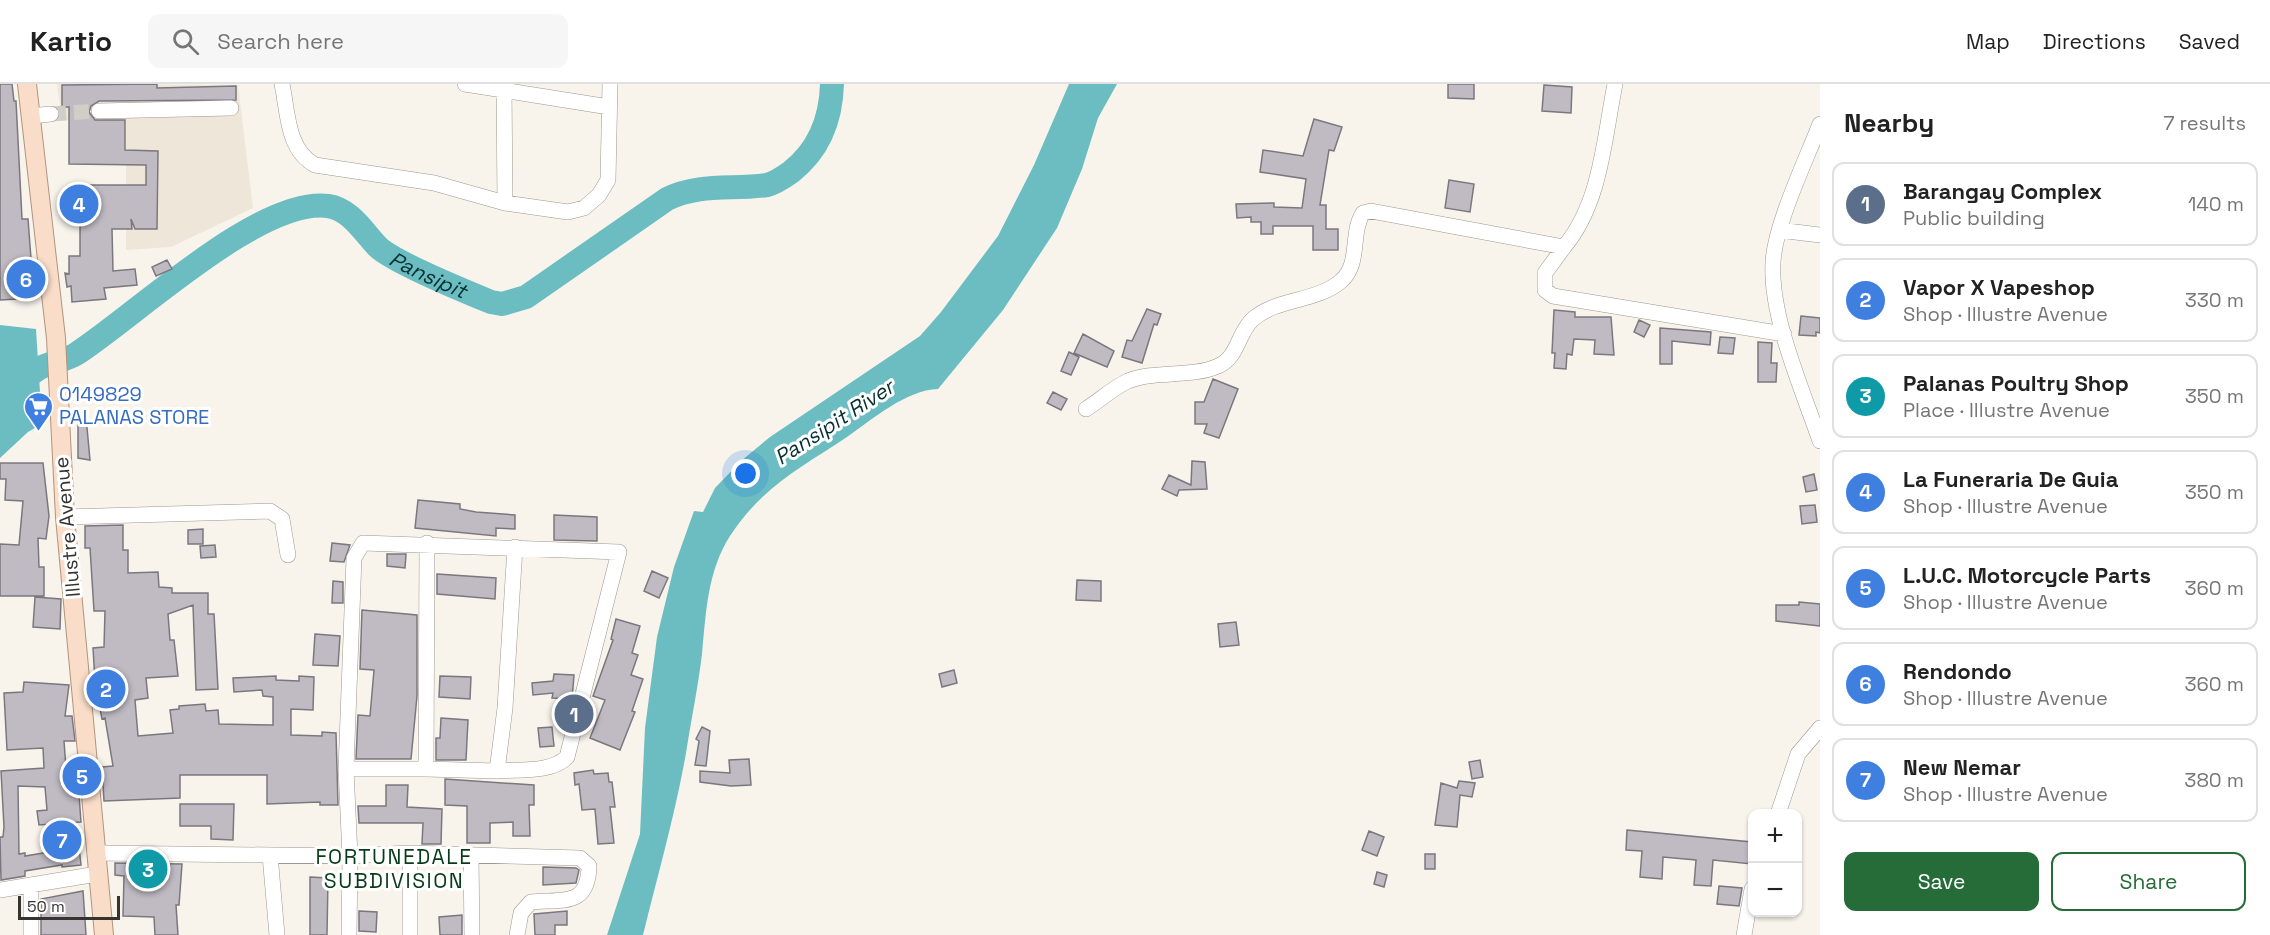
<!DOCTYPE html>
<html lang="en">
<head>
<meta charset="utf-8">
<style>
	:root { --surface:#fff; --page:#f6f6f6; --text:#222; --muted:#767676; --line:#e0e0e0; --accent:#256c38 }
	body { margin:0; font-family:"Space Grotesk",sans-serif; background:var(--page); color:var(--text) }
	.controls { position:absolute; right:18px; bottom:18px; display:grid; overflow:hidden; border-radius:12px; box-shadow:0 2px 4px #0004 }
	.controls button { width:54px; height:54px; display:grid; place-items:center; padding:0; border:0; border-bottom:2px solid var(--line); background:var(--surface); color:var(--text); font:30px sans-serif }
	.scale { position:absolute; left:18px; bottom:15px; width:102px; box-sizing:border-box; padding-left:6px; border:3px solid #353431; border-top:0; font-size:16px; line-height:21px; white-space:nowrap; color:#353431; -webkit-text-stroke:4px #fff; paint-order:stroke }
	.you { position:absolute; left:746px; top:390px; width:21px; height:21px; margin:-15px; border:4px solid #fff; border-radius:50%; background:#1a73e8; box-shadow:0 0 0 9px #1a73e833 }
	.badge { display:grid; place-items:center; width:39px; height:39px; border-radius:50%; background:var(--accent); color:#fff; font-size:20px; font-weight:700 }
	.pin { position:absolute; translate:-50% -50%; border:3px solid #fff; box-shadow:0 2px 6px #0006 }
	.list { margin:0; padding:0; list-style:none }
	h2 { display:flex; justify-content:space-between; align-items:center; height:78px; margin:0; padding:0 24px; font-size:26px }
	h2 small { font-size:20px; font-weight:400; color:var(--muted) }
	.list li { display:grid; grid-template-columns:39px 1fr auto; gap:18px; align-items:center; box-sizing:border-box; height:84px; margin:0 12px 12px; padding:0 12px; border:2px solid var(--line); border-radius:12px }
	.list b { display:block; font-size:22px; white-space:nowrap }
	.list p { margin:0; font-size:20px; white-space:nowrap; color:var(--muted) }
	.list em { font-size:20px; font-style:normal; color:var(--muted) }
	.actions { display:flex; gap:12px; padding:18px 24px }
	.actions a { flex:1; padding:14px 0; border:2px solid var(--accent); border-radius:12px; text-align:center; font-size:21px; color:var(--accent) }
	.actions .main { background:var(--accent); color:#fff }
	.icon { flex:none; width:33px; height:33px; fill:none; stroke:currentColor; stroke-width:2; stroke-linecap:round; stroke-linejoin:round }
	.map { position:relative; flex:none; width:1820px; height:851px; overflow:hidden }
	header { display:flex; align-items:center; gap:36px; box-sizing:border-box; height:84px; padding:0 30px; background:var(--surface); border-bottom:2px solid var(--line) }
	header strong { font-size:28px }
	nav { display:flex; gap:33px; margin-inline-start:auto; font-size:21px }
	.search { width:420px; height:54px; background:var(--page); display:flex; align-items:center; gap:15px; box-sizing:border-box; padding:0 21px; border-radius:12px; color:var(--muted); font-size:22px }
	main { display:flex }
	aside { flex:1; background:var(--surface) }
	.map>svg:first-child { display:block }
	.built { fill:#eee6d8 }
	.water { fill:#6bbdc1 }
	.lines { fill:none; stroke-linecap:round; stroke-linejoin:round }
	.river { stroke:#6bbdc1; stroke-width:24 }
	.building { fill:#c0bbc3; stroke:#7b777e; stroke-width:1.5 }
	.minor-tunnel { stroke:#d1cec7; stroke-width:15; stroke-dasharray:15 8; stroke-linecap:butt }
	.minor-casing { stroke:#9c9891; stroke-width:16 }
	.major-casing { stroke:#b2937c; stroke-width:20 }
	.minor { stroke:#fff; stroke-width:15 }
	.major { stroke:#f9ddc8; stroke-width:18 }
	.labels { text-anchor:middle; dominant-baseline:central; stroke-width:6; stroke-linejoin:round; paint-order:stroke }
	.shop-label { font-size:20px; fill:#366cbe; stroke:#fff; text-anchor:start }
	.street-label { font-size:20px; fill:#353431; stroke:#fff }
	.water-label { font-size:21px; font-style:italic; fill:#053032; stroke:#fff }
	.neighbourhood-label { font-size:21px; letter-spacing:1.5px; fill:#083b19; stroke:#fff }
</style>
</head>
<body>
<header>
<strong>Kartio</strong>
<div class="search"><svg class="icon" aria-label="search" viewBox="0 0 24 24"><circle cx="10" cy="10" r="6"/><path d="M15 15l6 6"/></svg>Search here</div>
<nav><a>Map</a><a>Directions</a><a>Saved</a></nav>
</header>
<main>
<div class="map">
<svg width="1820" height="851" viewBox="0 0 1820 851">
	<rect width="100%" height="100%" fill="#f8f4ec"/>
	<!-- built -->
	<path class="built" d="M57 0 238 1 253 124 171 163 126 166V36H62Z"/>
	<!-- water -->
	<path class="water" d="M1069 0H1117L1098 34 1082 85 1057 144 1003 226 938 305C906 306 873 335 847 353 799 385 763 402 730 452 707 488 706 530 702 570 698 603 691 637 686 669 675 731 658 790 643 851H607L640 750 645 644 657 553 674 483 694 427 703 428 715 404 741 377 770 353 920 252 941 228 998 152 1034 81Z
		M0 241 36 245 42 340 28 348 0 374Z"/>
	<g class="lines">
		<!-- river -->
		<path class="river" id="s1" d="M0 310C15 305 25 293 38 285 50 278 65 277 76 270 134 233 259 113 328 122 350 125 363 147 377 162 391 177 469 209 491 218L502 220 526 213 667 115C700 99 732 106 767 101 775 99 784 93 791 88 819 66 831 36 832 0"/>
	</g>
	<!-- building -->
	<path class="building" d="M0 0H12L14 17H16L22 135H28L34 214 0 216Z
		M157 0V4L236 2V16L99 17 91 22 89 28 95 36H125V66L158 67 157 145H135L131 135 132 145H112L113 187 135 185 137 201 104 204 106 215 72 218 71 202 67 203 65 189 69 190V172H80V132H76V101H146V81L69 80V23H62V1Z
		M1448 0H1474V15L1448 14Z
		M1544 1 1572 3 1571 29 1542 27Z
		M1314 35 1342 43 1334 67 1329 66 1320 121H1326V145H1338V166H1313V142H1273V150H1261V138H1251V133L1237 134 1236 120 1274 119V123L1302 124 1306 95 1260 88 1263 66 1303 72Z
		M1449 96 1474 100 1470 128 1445 124Z
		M167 176 172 185 156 192 152 183Z
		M1147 225 1161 230 1157 241 1154 240 1142 279 1122 273 1127 256 1132 257Z
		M1554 226 1575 228V233H1611L1614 271 1594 270 1595 256 1574 255 1572 271 1567 270 1566 285 1554 284 1555 269H1552Z
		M1801 232 1820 234V249L1816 248V252L1799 251Z
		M1639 236 1650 241 1644 253 1634 248Z
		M1660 244 1711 248 1710 261 1672 257V280H1660Z
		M1083 250 1114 267 1107 283 1074 269Z
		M1720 253 1735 254 1733 270 1718 269Z
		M1758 258 1772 259 1771 279H1777L1776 298H1758Z
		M1069 268 1079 273 1071 291 1061 287Z
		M1213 295 1238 305 1219 354 1204 349 1207 340H1195V318H1204Z
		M1053 308 1067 315 1061 326 1047 319Z
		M78 333H86L90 376 78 374Z
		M1192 377 1205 378 1207 405 1179 406 1177 412 1162 405 1169 391 1191 401Z
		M0 379H43L49 432 46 455 38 454 39 483H44V512H0V460L19 461 23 417 5 416 6 395H0Z
		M1814 390 1817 406 1806 408 1803 393Z
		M418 416 460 420V425L476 428 515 431V445L496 444V452L415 444Z
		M1815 421 1817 438 1802 440 1800 422Z
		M554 431 597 433V457L554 456Z
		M123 441V466H128V489L158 488 159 503 172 504V509H208V530H214L218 605 196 606 193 521 168 530 170 556H174L178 592 146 594 148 614 135 616 138 652 173 649 170 626 179 625V622L205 620 206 627 218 626 219 640 273 641V613L263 612 262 606 234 608 233 594 276 592V596L299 597V592L314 593 313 626 291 625V651L322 652V648L336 649 338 721H320V718L267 720V691H180V714L104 717 102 683 113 682 105 634 102 635 95 597 93 564 104 563 105 527H94L90 464H85V442Z
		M203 445V460H188V446Z
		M332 459 350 461 344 478 330 477Z
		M215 461 216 473 201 474 200 462Z
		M387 470H406L405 484 387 482Z
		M652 487 668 494 659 514 644 507Z
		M437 490 496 494 495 515 437 510Z
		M1077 496 1101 497V517L1076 516Z
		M333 497 343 498V519H332Z
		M35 513 61 515 60 545 33 543Z
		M1799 518 1820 520V542L1776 537V521H1799Z
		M362 526 417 531V612L411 675H356L358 631 370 632 374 586 360 585Z
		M616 535 640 542 632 569 638 571 631 591 643 595 632 627 635 628 620 666 590 654 605 616 593 612 613 556 611 555Z
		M1236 538 1239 561 1220 563 1218 540Z
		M315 550 340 552 338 582 313 581Z
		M954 586 957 599 942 603 939 590Z
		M554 590 574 591 572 615 552 614 553 609 533 611 532 599 553 597Z
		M440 592 471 593 470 615 439 613Z
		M24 598 69 601 65 632H72L75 657H64L66 684H77L81 738 39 741 37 727 47 726 45 703 18 702 19 770 25 769V772L79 763 81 781 62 783V781L25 787V792L1 796 0 753H3L4 743 1 687 44 684 43 664 7 666 4 609 23 608Z
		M441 634 468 636 466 676H436V654H440Z
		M552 643 554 662 540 663 538 644Z
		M702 643 710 647 706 682 695 681 699 657 696 655Z
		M749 675 751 701 731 702 700 698V687L730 689 729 676Z
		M1480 676 1483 693 1472 695 1469 678Z
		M593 686 594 690 608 689 609 698H612L615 723H610L614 759 598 760 595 725 582 726 579 700 575 701 574 689Z
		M445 695 534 701V721H529L530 752H513V738L490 739V759H467V722L445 721Z
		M1459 697 1475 699 1472 713 1460 711 1457 743 1435 741 1441 699 1457 704Z
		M386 701H408L407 723 442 725 441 760H422L423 739H359L358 722H386Z
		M180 720H234L233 756 211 755V742H180Z
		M1627 746 1752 758V780L1713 776 1711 802 1694 801 1696 776 1663 773 1662 795 1640 793 1642 767 1626 766Z
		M1369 747 1384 753 1377 772 1362 766Z
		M1425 770H1435V785H1425Z
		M115 779 182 780 179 821H176L178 851H155L154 833 123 832 124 792 115 791Z
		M543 783 576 784 579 786 576 799 543 801Z
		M1377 788 1387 791 1384 803 1374 800Z
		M310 793 328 794 327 851H310Z
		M1719 802 1742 804 1739 822 1717 820Z
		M83 807 86 851H41V815Z
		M359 827 377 828 376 848 359 847Z
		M567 827V841H555V851H535L534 830Z
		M462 831V851H440L439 833Z"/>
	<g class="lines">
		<!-- minor-tunnel -->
		<path class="minor-tunnel" d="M51 30 99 27"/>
		<defs>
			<path id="minor" d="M282 0C288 29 287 66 315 81L434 99 505 119 568 128 584 124 599 111 608 96 610 0
				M465 0 609 23
				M504 0 505 119
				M99 27 231 24
				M30 32 51 30
				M1820 40C1806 76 1774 143 1773 179 1770 233 1803 307 1820 357
				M1779 146 1820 151
				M1564 163 1545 189V206L1553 212 1784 250
				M1086 325C1099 317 1114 303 1128 297 1156 286 1191 294 1218 282 1238 274 1238 248 1253 235 1277 214 1317 218 1341 197 1361 180 1350 149 1363 129L1371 127 1564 163C1601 119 1604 55 1615 0
				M65 433 270 427 282 435 288 471
				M346 685H426L427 459
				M426 685 497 687 505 624 515 463
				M1778 730 1798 670 1820 644
				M95 769 350 772 410 769 580 774 589 782C588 823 564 815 531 818L521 829 517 851
				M270 771 277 851
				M471 772 472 851
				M0 806 97 790
				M31 851V801
				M349 851 350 772 346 685 354 474 363 459 619 468 567 673C552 689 518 685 497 687
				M410 851V769
				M1744 851 1752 805"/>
			<path id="major" d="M27 0 56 254 65 433 104 851"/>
		</defs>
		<!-- minor casing -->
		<use href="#minor" class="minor-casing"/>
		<!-- major casing -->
		<use href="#major" class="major-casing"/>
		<!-- minor -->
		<use href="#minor" class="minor"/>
		<!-- major -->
		<use href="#major" class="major"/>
	</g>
	<!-- icons -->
	<defs>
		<symbol id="supermarket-pin" viewBox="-11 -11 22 30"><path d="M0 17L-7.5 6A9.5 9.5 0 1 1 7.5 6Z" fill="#3f7fe0" stroke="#fff"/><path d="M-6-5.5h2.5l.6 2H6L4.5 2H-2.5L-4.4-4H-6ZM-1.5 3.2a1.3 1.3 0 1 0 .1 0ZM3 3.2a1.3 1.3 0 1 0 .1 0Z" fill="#fff"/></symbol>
	</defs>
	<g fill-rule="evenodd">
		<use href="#supermarket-pin" x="22" y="306" width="33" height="45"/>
	</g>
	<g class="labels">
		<!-- shop labels -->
		<g class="shop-label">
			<text x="59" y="310">0149829<tspan x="59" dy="23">PALANAS STORE</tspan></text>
		</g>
		<!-- street labels -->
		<g class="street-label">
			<text transform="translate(67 443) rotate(-95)">Illustre Avenue</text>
		</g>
		<!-- water labels -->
		<g class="water-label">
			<text stroke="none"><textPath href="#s1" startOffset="507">Pansipit</textPath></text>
			<text transform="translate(834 338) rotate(-33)">Pansipit River</text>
		</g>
		<!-- neighbourhood labels -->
		<g class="neighbourhood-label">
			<text x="394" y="772">FORTUNEDALE<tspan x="394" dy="24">SUBDIVISION</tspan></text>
		</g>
	</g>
</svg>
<div class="controls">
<button>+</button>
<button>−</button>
</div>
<div class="scale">50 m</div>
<div class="you"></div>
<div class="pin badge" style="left:574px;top:630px;background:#5c6f8a">1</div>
<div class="pin badge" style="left:106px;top:605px;background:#3f7fe0">2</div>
<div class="pin badge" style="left:148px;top:785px;background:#0f9aa8">3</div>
<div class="pin badge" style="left:79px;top:120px;background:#3f7fe0">4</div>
<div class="pin badge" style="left:82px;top:692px;background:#3f7fe0">5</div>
<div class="pin badge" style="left:26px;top:195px;background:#3f7fe0">6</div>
<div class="pin badge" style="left:62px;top:756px;background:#3f7fe0">7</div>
</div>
<aside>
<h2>Nearby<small>7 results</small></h2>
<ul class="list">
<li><span class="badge" style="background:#5c6f8a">1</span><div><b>Barangay Complex</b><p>Public building</p></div><em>140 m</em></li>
<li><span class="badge" style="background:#3f7fe0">2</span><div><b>Vapor X Vapeshop</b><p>Shop · Illustre Avenue</p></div><em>330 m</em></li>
<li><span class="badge" style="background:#0f9aa8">3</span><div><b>Palanas Poultry Shop</b><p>Place · Illustre Avenue</p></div><em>350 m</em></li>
<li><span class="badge" style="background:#3f7fe0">4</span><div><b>La Funeraria De Guia</b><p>Shop · Illustre Avenue</p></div><em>350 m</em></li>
<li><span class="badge" style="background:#3f7fe0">5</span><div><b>L.U.C. Motorcycle Parts</b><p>Shop · Illustre Avenue</p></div><em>360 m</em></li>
<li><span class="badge" style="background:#3f7fe0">6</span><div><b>Rendondo</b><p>Shop · Illustre Avenue</p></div><em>360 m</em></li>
<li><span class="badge" style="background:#3f7fe0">7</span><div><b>New Nemar</b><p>Shop · Illustre Avenue</p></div><em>380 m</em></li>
</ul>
<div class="actions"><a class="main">Save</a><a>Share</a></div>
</aside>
</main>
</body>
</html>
